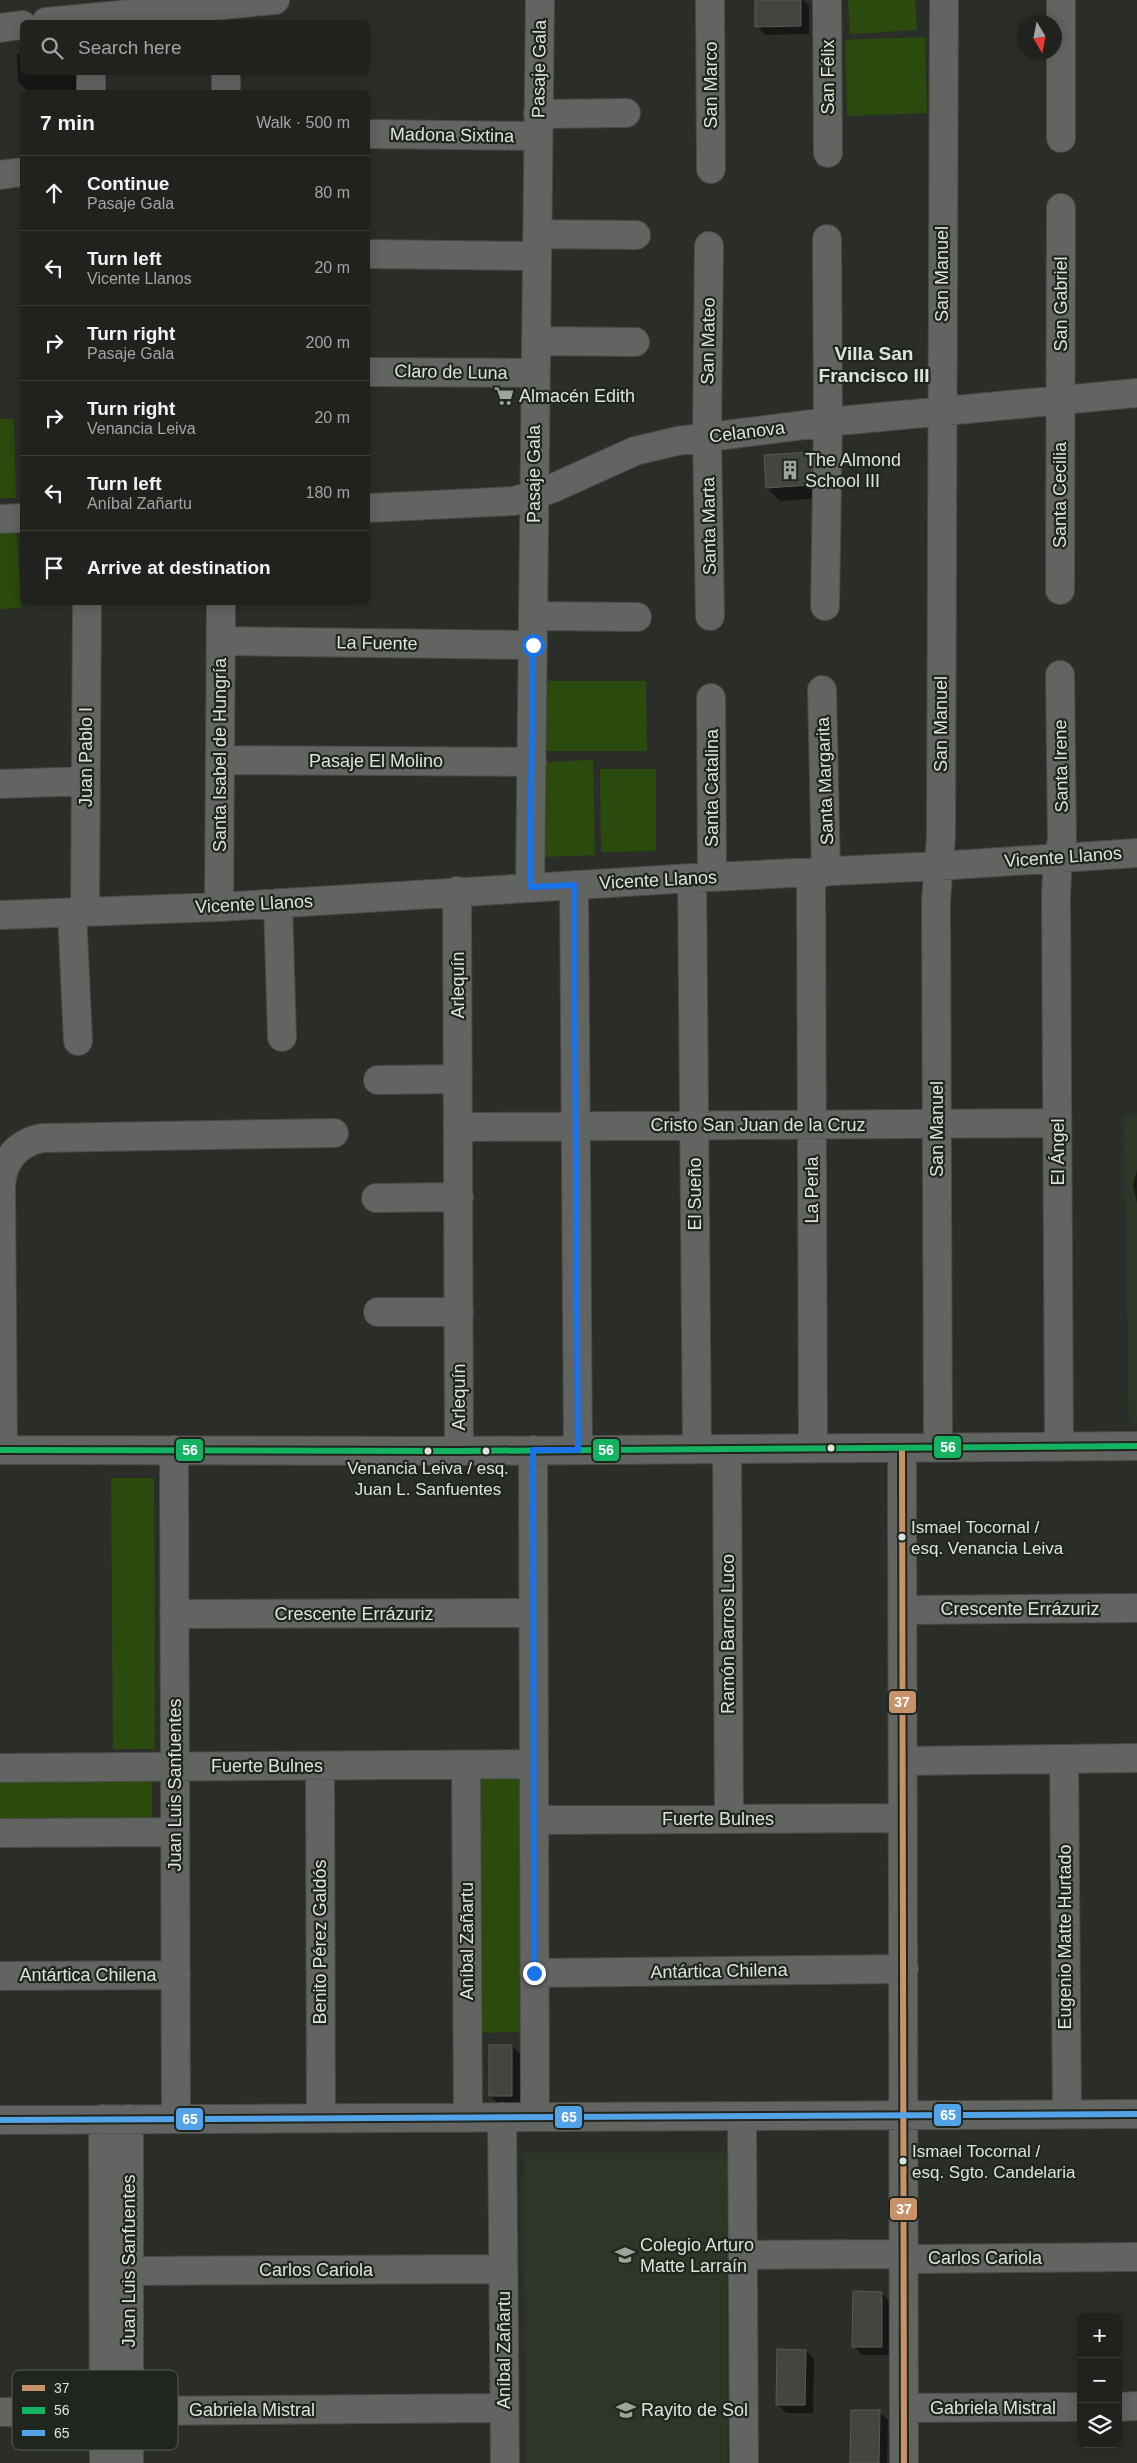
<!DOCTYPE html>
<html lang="en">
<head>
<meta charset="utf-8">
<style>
	:root { --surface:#20221e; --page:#282a27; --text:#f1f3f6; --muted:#a2a4a4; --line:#3d3f3c }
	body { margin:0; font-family:Arial,sans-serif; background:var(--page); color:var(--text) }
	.controls { position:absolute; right:15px; bottom:15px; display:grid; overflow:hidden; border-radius:8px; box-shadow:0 2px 12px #0003 }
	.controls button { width:45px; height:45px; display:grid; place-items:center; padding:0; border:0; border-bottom:1px solid var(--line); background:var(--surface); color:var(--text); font:25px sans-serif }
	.compass { position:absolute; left:1017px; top:15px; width:45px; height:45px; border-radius:50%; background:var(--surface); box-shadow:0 2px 12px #0003; rotate:170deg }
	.stop { position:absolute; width:15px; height:15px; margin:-11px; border:4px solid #1a73e8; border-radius:50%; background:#fff }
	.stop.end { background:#1a73e8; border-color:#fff; box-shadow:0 1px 5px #0008 }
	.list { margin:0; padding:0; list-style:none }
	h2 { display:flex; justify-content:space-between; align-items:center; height:65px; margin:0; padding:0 20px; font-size:21px }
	h2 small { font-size:16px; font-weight:400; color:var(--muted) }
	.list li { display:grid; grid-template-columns:32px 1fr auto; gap:15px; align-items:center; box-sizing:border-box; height:75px; padding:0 20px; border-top:1px solid var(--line) }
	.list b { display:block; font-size:19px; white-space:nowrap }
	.list p { margin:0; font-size:16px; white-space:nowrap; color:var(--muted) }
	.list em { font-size:16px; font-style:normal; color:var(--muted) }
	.icon { flex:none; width:28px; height:28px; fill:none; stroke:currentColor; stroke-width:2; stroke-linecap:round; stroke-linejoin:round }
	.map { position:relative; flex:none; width:1137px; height:2463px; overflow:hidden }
	.search { position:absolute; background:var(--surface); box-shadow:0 2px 12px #0003; left:20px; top:20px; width:350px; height:55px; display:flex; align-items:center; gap:12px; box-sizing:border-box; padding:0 18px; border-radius:8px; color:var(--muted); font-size:19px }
	.panel { position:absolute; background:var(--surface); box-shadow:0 2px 12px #0003; left:20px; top:90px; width:350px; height:515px; border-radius:8px }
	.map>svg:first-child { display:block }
	.built { fill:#2d3627 }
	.green { fill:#2b4a0d }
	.shadow { fill:#0007 }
	.building { fill:#424540; stroke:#585a56 }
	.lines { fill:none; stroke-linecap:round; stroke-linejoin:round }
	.minor-casing { stroke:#484a46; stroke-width:30 }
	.minor { stroke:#626462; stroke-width:28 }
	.bus-1-casing { stroke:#20261d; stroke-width:10 }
	.bus-2-casing { stroke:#20261d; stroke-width:10 }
	.bus-3-casing { stroke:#20261d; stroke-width:10 }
	.bus-1 { stroke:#c7916a; stroke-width:6 }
	.bus-2 { stroke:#13b361; stroke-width:6 }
	.bus-3 { stroke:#53a3e8; stroke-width:6 }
	.route { stroke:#1a73e8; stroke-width:6 }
	.bus-dot { fill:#dee2dc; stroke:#20261d; stroke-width:2 }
	.labels { text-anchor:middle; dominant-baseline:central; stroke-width:4.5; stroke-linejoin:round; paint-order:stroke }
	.bus-label { font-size:17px; fill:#dee2dc; stroke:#20261d; text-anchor:start }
	.street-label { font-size:18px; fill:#dee2dc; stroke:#20261d }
	.poi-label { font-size:18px; fill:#dee2dc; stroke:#20261d; text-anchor:start }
	.neighbourhood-label { font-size:19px; font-weight:bold; fill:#dee2dc; stroke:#20261d }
	.key { fill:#20261d; stroke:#595e56; stroke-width:1 }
	.key-label { font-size:14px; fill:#dee2dc }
	.line-badge { stroke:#20261d; stroke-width:2 }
	.badge-label { font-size:14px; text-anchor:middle; font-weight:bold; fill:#fff }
</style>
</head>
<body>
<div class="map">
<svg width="1137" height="2463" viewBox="0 0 1137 2463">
	<rect width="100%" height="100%" fill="#2b2e28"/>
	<!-- built -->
	<path class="built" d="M1123 1115H1137V1423H1129Z
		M524 2153H727V2463H525Z"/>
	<!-- green -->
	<path class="green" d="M848 0H915L917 30 850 34Z
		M925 37 927 113 847 116 845 40Z
		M0 419H14L16 498H0Z
		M0 533H17L21 608 0 609Z
		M543 681H646L647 751H543Z
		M593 760 595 855 545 857 543 762Z
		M600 769H656V851L601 852Z
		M111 1478H154L155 1749H113Z
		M473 1776H522L523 2032 474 2033Z
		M152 1779V1824H0V1780Z"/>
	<!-- shadow -->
	<path class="shadow" d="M756 0H803L809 5V34L765 35 757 26Z
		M22 53V72H96L88 92H29L18 82 17 54Z
		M811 453 824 466V498L780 501 767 488Z
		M1137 1170V1203L1133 1184Z
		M512 2046 520 2054V2104H499L490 2096Z
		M882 2293 890 2302V2355H862L854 2346Z
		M806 2351 814 2359 813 2413H786L778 2405Z
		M879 2412 888 2420 887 2463H851Z"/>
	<!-- building -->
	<path class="building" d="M755 0H801V26L755 27Z
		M812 452 811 485 766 488 764 455Z
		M489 2045H512V2096H489Z
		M853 2291 882 2292V2347H852Z
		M777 2349 806 2350 805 2405H776Z
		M851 2410H880L879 2463H850Z"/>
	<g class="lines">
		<defs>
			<path id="minor" d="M710 0 711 169
				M827 0 828 153
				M46 22 275 0
				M0 28 22 25
				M91 92V72
				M226 92V72
				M538 114 626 113
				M368 134 537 136
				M1061 138V0
				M0 175 22 172
				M537 234 636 235
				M709 246 707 436 710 616
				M368 254 536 256
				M536 341 635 342
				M368 372 535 373
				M368 508 514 501 551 489 635 451 677 441 828 422 1137 393
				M0 519 22 518
				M1060 590 1061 208
				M825 606 828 422 827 239
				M533 616 637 617
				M221 641 533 645
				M822 690 826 872
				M711 698 712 877
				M220 760 532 762
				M0 784 86 781
				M811 873 813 1448
				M692 878 697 1449
				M574 885 578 1450
				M530 887 540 0
				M457 891 459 1451
				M278 903 282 1037
				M219 907 221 602
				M72 912 78 1041
				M85 912 87 602
				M0 915 219 907 692 878 938 866 1137 853
				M378 1080 458 1079
				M458 1127 1057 1123
				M376 1198 459 1197
				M378 1312H459
				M938 1447 936 901 941 836 944 0
				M1059 1447 1056 895 1058 857 1062 841 1060 675
				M902 1448 904 2463
				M727 1449 729 1819
				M0 1450 459 1451 1137 1446
				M3 1450 1 1185C3 1160 17 1143 42 1138L334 1133
				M174 1450 176 2119
				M533 1450 535 2117
				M902 1610 1137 1608
				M174 1614 533 1613
				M1064 1759 1067 2114
				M903 1761 1137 1758
				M466 1765 468 2118
				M320 1766 321 2118
				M0 1768 534 1764
				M534 1820 903 1818
				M0 1833 175 1832
				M534 1973 904 1969
				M0 1976 176 1975
				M742 2116 744 2463
				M502 2117 505 2463
				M103 2119 104 2463
				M129 2119V2463
				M0 2120 1137 2114
				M743 2255 890 2254 921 2259 1137 2257
				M129 2271 503 2269
				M1118 2407 1137 2406
				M904 2408 1081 2407
				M0 2412 504 2408"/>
		</defs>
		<!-- minor casing -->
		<use href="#minor" class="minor-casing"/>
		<!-- minor -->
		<use href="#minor" class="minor"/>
		<defs>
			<path id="bus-1" d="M902 1448 904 2463"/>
			<path id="bus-2" d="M0 1450 459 1451 1137 1446"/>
			<path id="bus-3" d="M0 2120 1137 2114"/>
		</defs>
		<!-- bus-1 casing -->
		<use href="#bus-1" class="bus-1-casing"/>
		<!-- bus-2 casing -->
		<use href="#bus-2" class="bus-2-casing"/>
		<!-- bus-3 casing -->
		<use href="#bus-3" class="bus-3-casing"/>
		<!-- bus-1 -->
		<use href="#bus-1" class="bus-1"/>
		<!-- bus-2 -->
		<use href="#bus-2" class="bus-2"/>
		<!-- bus-3 -->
		<use href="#bus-3" class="bus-3"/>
	</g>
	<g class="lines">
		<!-- route -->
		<path class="route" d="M533 645 530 887 574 885 578 1450H533L534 1973"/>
	</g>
	<!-- icons -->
	<defs>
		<symbol id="supermarket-bare" viewBox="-9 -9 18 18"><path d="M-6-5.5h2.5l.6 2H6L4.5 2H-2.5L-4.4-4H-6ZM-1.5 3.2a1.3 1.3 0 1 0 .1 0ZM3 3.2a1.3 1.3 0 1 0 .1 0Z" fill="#9fa39d" stroke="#20261d" stroke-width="2.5" paint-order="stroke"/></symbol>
		<symbol id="building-bare" viewBox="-9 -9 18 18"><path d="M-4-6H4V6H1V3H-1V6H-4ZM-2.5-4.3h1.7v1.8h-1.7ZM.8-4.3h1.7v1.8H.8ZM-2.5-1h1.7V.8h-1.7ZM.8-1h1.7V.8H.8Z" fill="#9fa39d" stroke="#20261d" stroke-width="2.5" paint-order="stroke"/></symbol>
		<symbol id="school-bare" viewBox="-9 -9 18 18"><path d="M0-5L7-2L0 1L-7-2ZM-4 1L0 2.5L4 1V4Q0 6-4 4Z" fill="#9fa39d" stroke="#20261d" stroke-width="2.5" paint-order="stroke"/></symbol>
	</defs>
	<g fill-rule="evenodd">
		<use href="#supermarket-bare" x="490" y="382" width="28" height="28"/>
		<use href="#building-bare" x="776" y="456" width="28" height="28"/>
		<use href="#school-bare" x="611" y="2241" width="28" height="28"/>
		<use href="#school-bare" x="612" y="2396" width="28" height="28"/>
	</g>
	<!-- markers -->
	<g class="bus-dot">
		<circle cx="831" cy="1448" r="4.5"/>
		<circle cx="428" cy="1451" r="4.5"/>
		<circle cx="486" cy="1451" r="4.5"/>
		<circle cx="902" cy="1537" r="4.5"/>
		<circle cx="903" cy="2161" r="4.5"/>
	</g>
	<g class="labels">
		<!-- bus labels -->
		<g class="bus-label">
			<text x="428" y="1468" text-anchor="middle">Venancia Leiva / esq.<tspan x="428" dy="21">Juan L. Sanfuentes</tspan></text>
			<text x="911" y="1527">Ismael Tocornal /<tspan x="911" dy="21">esq. Venancia Leiva</tspan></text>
			<text x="912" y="2151">Ismael Tocornal /<tspan x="912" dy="21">esq. Sgto. Candelaria</tspan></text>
		</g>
		<!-- street labels -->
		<g class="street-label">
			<text transform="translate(539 69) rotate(-89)">Pasaje Gala</text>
			<text transform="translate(828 77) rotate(-90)">San Félix</text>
			<text transform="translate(711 85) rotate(-90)">San Marco</text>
			<text transform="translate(452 135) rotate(1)">Madona Sixtina</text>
			<text transform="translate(942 274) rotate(-90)">San Manuel</text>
			<text transform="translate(1061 304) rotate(-90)">San Gabriel</text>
			<text transform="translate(708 341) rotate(-89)">San Mateo</text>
			<text transform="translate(451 372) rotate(1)">Claro de Luna</text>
			<text transform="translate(747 432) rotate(-7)">Celanova</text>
			<text transform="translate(534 474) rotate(-90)">Pasaje Gala</text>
			<text transform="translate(1060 495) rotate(-90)">Santa Cecilia</text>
			<text transform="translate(709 526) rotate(-91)">Santa Marta</text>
			<text transform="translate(377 643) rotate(1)">La Fuente</text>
			<text transform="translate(941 724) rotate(-90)">San Manuel</text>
			<text transform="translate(220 755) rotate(-90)">Santa Isabel de Hungría</text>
			<text transform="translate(86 757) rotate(-90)">Juan Pablo I</text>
			<text x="376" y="761">Pasaje El Molino</text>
			<text transform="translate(1061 766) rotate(-91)">Santa Irene</text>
			<text transform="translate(825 781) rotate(-92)">Santa Margarita</text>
			<text transform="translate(712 788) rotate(-90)">Santa Catalina</text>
			<text transform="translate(1063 857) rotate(-4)">Vicente Llanos</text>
			<text transform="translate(658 880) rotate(-3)">Vicente Llanos</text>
			<text transform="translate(254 904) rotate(-3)">Vicente Llanos</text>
			<text transform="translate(458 985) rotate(-90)">Arlequín</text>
			<text x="758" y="1125">Cristo San Juan de la Cruz</text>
			<text transform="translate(937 1129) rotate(-90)">San Manuel</text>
			<text transform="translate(1058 1152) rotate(-90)">El Ángel</text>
			<text transform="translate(812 1190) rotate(-90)">La Perla</text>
			<text transform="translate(695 1194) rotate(-90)">El Sueño</text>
			<text transform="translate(459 1397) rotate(-90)">Arlequín</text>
			<text x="1020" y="1609">Crescente Errázuriz</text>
			<text x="354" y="1614">Crescente Errázuriz</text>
			<text transform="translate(728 1634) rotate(-90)">Ramón Barros Luco</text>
			<text x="267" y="1766">Fuerte Bulnes</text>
			<text transform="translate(175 1785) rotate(-90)">Juan Luis Sanfuentes</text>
			<text x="718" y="1819">Fuerte Bulnes</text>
			<text transform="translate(1065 1937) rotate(-90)">Eugenio Matte Hurtado</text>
			<text transform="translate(467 1941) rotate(-90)">Aníbal Zañartu</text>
			<text transform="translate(320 1942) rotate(-90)">Benito Pérez Galdós</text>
			<text transform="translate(719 1971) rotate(-1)">Antártica Chilena</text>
			<text x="88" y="1975">Antártica Chilena</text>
			<text x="985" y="2258">Carlos Cariola</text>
			<text transform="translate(129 2261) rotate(-90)">Juan Luis Sanfuentes</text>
			<text x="316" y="2270">Carlos Cariola</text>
			<text transform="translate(504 2350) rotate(-90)">Aníbal Zañartu</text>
			<text x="993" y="2408">Gabriela Mistral</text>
			<text x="252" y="2410">Gabriela Mistral</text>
		</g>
		<!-- poi labels -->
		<g class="poi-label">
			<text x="519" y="396">Almacén Edith</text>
			<text x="805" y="460">The Almond<tspan x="805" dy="21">School III</tspan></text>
			<text x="640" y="2245">Colegio Arturo<tspan x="640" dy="21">Matte Larraín</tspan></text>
			<text x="641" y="2410">Rayito de Sol</text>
		</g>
		<!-- neighbourhood labels -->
		<g class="neighbourhood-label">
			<text x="874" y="353">Villa San<tspan x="874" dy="22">Francisco III</tspan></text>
		</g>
	</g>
	<!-- legend -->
	<rect x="12" y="2370" width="166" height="80" rx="8" class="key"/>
	<rect x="22" y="2385" width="23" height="6" fill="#c7916a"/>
	<rect x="22" y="2407" width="23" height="7" fill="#13b361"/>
	<rect x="22" y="2430" width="23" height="6" fill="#53a3e8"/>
	<g class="key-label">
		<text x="54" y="2393">37</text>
		<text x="54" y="2415">56</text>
		<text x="54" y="2438">65</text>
	</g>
	<g class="line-badge">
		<rect x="933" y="1435" width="29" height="24" rx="5" fill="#13b361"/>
		<rect x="592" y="1438" width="28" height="24" rx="5" fill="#13b361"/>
		<rect x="175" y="1438" width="29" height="24" rx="5" fill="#13b361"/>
		<rect x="888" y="1690" width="29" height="24" rx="5" fill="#c7916a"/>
		<rect x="933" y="2103" width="29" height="24" rx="5" fill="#53a3e8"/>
		<rect x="554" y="2105" width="29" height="24" rx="5" fill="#53a3e8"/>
		<rect x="175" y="2107" width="29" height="24" rx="5" fill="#53a3e8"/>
		<rect x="889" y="2197" width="29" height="24" rx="5" fill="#c7916a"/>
	</g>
	<g class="badge-label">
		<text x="948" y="1452">56</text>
		<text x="606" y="1455">56</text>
		<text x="190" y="1455">56</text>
		<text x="902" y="1707">37</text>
		<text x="948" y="2120">65</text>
		<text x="569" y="2122">65</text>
		<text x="190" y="2124">65</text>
		<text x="904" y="2214">37</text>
	</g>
</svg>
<div class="controls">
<button>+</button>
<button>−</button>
<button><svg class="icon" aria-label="layers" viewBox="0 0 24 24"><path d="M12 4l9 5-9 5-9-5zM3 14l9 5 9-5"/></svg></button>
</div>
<svg class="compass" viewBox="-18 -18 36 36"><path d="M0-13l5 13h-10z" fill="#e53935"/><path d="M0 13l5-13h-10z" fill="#a2a4a4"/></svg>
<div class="stop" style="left:533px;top:645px"></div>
<div class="stop end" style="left:534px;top:1973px"></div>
<div class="search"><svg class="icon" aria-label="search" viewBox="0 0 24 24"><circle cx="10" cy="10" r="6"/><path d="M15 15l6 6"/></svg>Search here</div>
<section class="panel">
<h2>7 min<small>Walk · 500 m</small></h2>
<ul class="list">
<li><svg class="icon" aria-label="ahead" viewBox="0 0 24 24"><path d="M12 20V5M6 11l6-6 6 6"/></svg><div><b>Continue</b><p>Pasaje Gala</p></div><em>80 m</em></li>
<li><svg class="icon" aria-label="left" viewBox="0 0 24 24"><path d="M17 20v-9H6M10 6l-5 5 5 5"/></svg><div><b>Turn left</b><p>Vicente Llanos</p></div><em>20 m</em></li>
<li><svg class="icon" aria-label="right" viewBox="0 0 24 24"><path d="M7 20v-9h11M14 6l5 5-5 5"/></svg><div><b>Turn right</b><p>Pasaje Gala</p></div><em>200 m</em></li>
<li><svg class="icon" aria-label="right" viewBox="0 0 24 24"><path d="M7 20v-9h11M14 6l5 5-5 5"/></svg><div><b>Turn right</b><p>Venancia Leiva</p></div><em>20 m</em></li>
<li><svg class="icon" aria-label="left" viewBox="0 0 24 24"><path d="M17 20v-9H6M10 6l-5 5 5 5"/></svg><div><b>Turn left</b><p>Aníbal Zañartu</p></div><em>180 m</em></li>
<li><svg class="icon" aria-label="arrive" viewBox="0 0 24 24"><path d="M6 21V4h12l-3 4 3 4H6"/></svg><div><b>Arrive at destination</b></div></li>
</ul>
</section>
</div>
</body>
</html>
